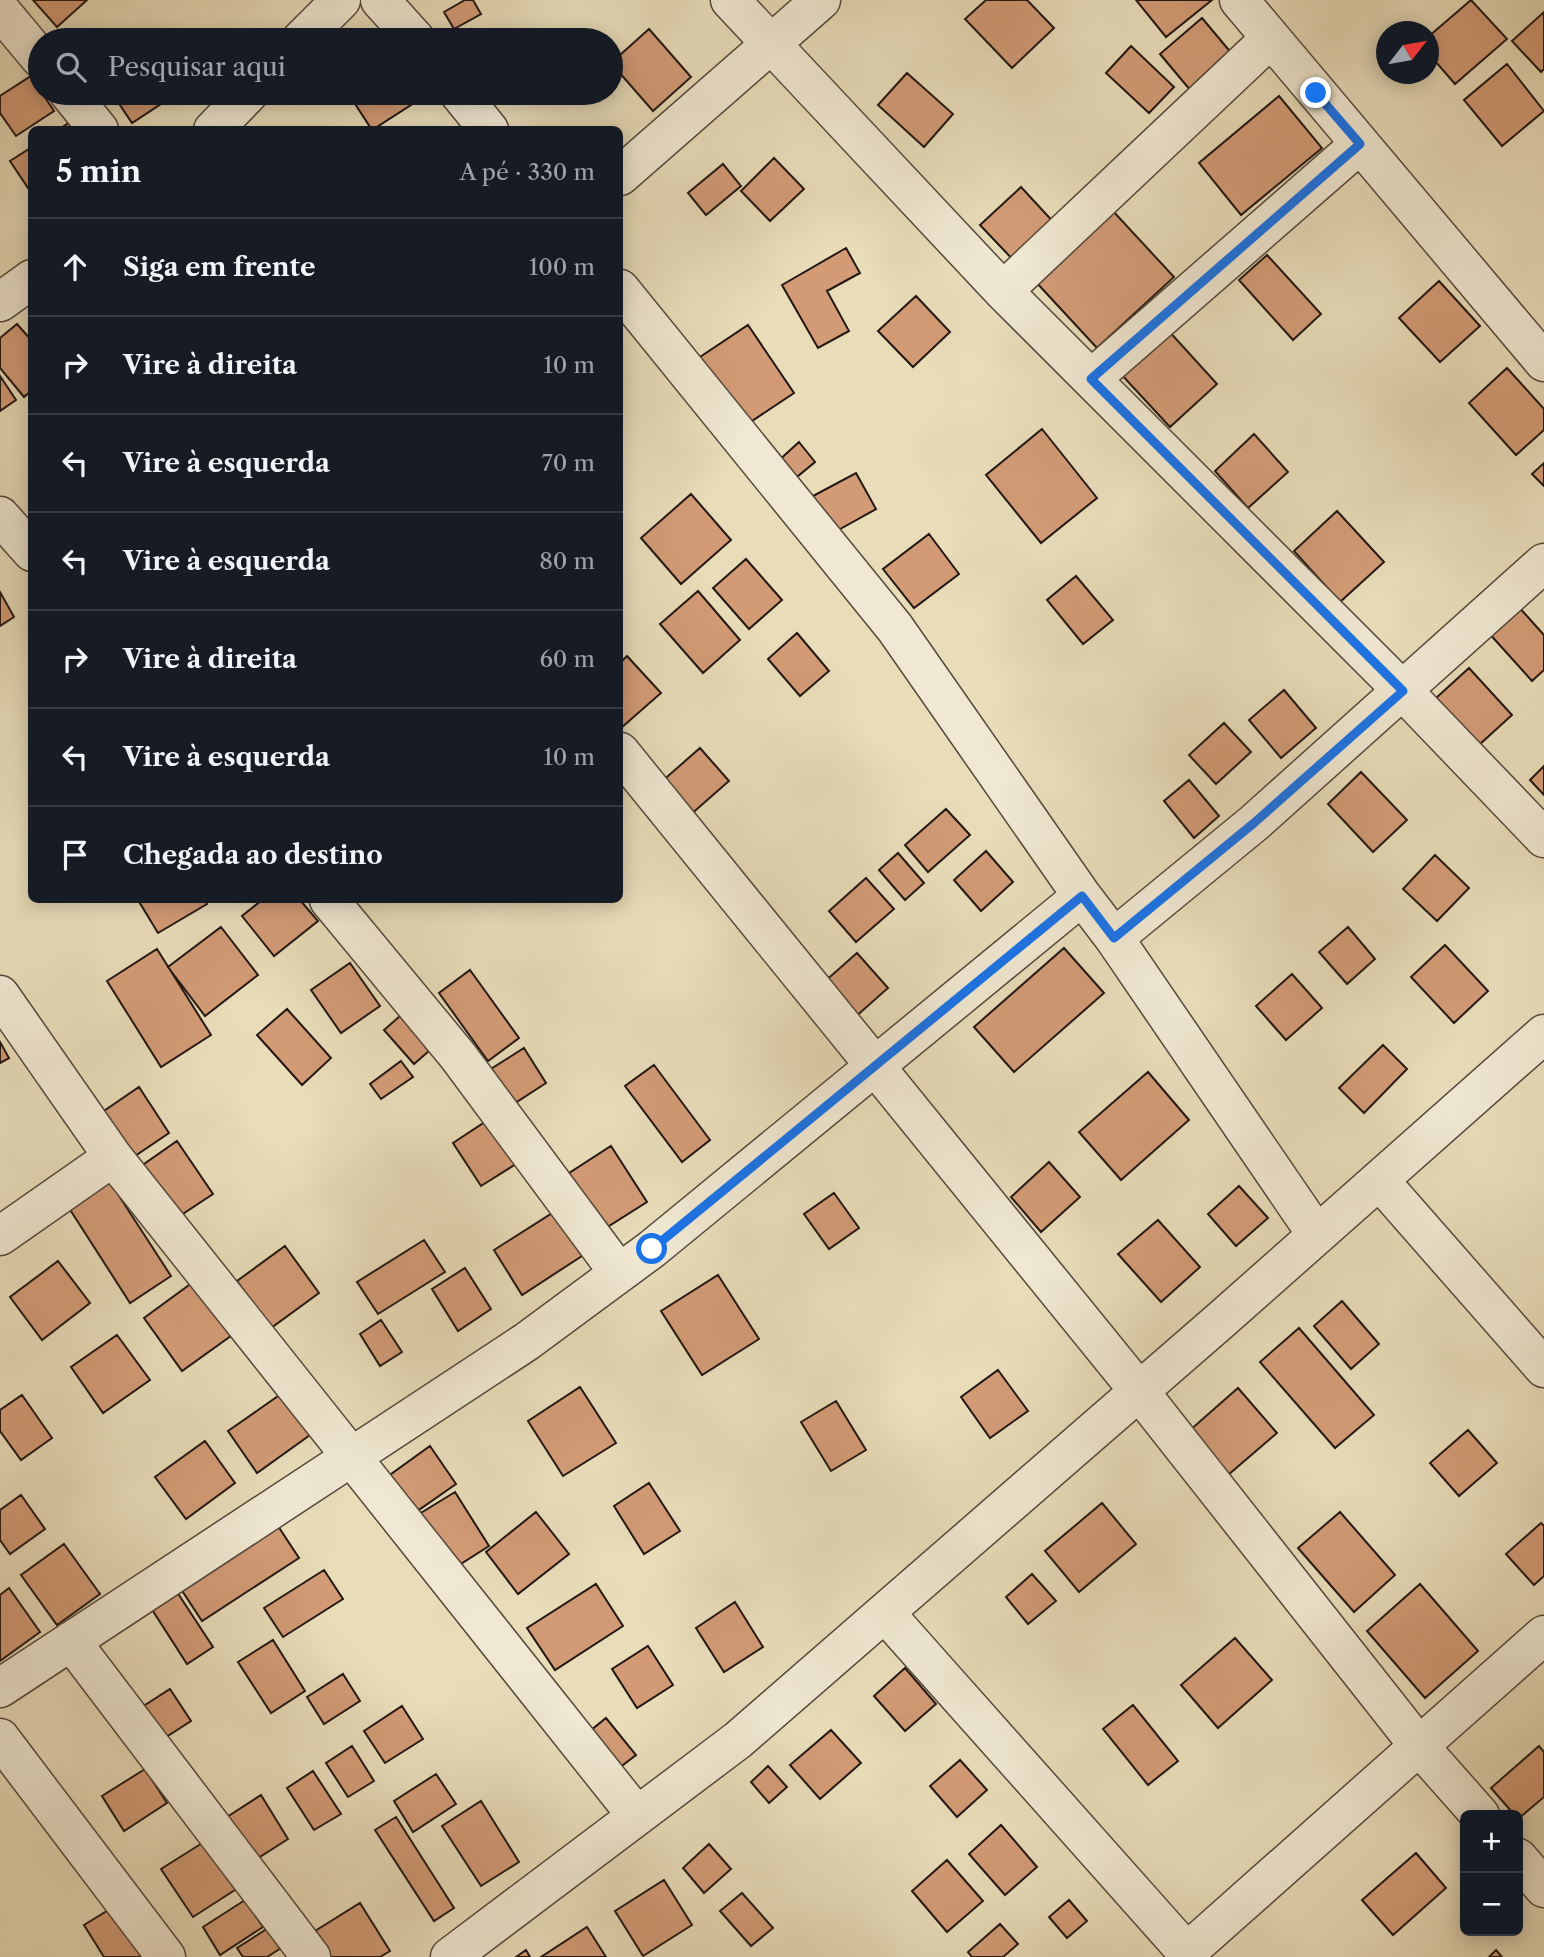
<!DOCTYPE html>
<html lang="pt">
<head>
<meta charset="utf-8">
<style>
	:root { --surface:#171b24; --page:#242831; --text:#f1f3f6; --muted:#9ea1a6; --line:#363941 }
	body { margin:0; font-family:"Libre Caslon Text",serif; background:var(--page); color:var(--text) }
	.controls { position:absolute; right:21px; bottom:21px; display:grid; overflow:hidden; border-radius:10px; box-shadow:0 4px 18px #0003 }
	.controls button { width:63px; height:63px; display:grid; place-items:center; padding:0; border:0; border-bottom:2px solid var(--line); background:var(--surface); color:var(--text); font:35px sans-serif }
	.compass { position:absolute; left:1376px; top:21px; width:63px; height:63px; border-radius:50%; background:var(--surface); box-shadow:0 4px 18px #0003; rotate:59deg }
	.stop { position:absolute; width:21px; height:21px; margin:-16px; border:5px solid #1a73e8; border-radius:50%; background:#fff }
	.stop.end { background:#1a73e8; border-color:#fff; box-shadow:0 2px 7px #0008 }
	.list { margin:0; padding:0; list-style:none }
	h2 { display:flex; justify-content:space-between; align-items:center; height:91px; margin:0; padding:0 28px; font-size:30px }
	h2 small { font-size:23px; font-weight:400; color:var(--muted) }
	.list li { display:grid; grid-template-columns:46px 1fr auto; gap:21px; align-items:center; box-sizing:border-box; height:98px; padding:0 28px; border-top:2px solid var(--line) }
	.list b { display:block; font-size:26px; white-space:nowrap }
	.list em { font-size:23px; font-style:normal; color:var(--muted) }
	.icon { flex:none; width:38px; height:38px; fill:none; stroke:currentColor; stroke-width:2; stroke-linecap:round; stroke-linejoin:round }
	.map { position:relative; flex:none; width:1544px; height:1957px; overflow:hidden }
	.search { position:absolute; background:var(--surface); box-shadow:0 4px 18px #0003; left:28px; top:28px; width:595px; height:77px; display:flex; align-items:center; gap:18px; box-sizing:border-box; padding:0 24px; border-radius:38px; color:var(--muted); font-size:26px }
	.panel { position:absolute; background:var(--surface); box-shadow:0 4px 18px #0003; left:28px; top:126px; width:595px; height:777px; border-radius:10px }
	.map>svg:first-child { display:block }
	.building { fill:#d29b76; stroke:#231713; stroke-width:2 }
	.lines { fill:none; stroke-linecap:round; stroke-linejoin:round }
	.minor-casing { stroke:#54483c; stroke-width:41 }
	.minor { stroke:#f0e8d2; stroke-width:38 }
	.route { stroke:#1a73e8; stroke-width:9 }
</style>
</head>
<body>
<div class="map">
<svg width="1544" height="1957" viewBox="0 0 1544 1957">
	<rect width="100%" height="100%" fill="#e8dcb9"/>
	<filter id="stains"><feTurbulence type="fractalNoise" baseFrequency=".00286" numOctaves="4"/><feColorMatrix values="0 0 0 0 .2 0 0 0 0 .09 0 0 0 0 .02 0 0 0 .5 -.17"/></filter>
	<radialGradient id="worn" r=".72"><stop offset=".6" stop-color="#630" stop-opacity="0"/><stop offset="1" stop-color="#630" stop-opacity=".3"/></radialGradient>
	<!-- building -->
	<path class="building" d="M33 0H87L57 27Z
		M465 0H473L481 14 454 29 444 12Z
		M986 0H1027L1054 28 1012 68 965 19Z
		M1136 0H1212L1166 37Z
		M1471 0 1507 39 1455 84 1428 53V37Z
		M1544 12V69L1541 72 1512 41Z
		M1202 18 1233 55 1191 91 1160 54Z
		M649 29 691 77 653 111 611 63Z
		M1131 46 1174 87 1149 113 1106 73Z
		M1507 64 1544 111 1502 146 1464 100Z
		M907 73 953 114 924 147 878 105Z
		M31 76 54 111 16 136 0 113V96Z
		M112 93H175L176 94 132 123Z
		M348 93H423L425 96 372 130Z
		M1279 96 1322 148 1241 215 1199 163Z
		M70 122 74 130H58Z
		M32 147V194L10 161Z
		M774 158 804 189 770 221 741 191Z
		M723 164 741 186 706 215 688 193Z
		M1021 187 1058 227 1017 264 980 225Z
		M1112 210 1174 277 1097 348 1035 281Z
		M846 248 860 273 827 291 849 331 818 348 782 285Z
		M1267 255 1321 314 1293 340 1239 280Z
		M1439 281 1480 326 1440 362 1399 318Z
		M916 296 950 332 913 367 878 331Z
		M17 324 32 341V390L24 397 0 368V338Z
		M748 325 794 393 743 427 697 359Z
		M1167 329 1217 384 1170 427 1120 373Z
		M1507 368 1544 409V430L1516 455 1469 403Z
		M0 376 16 400 0 411Z
		M1042 429 1097 498 1041 543 986 475Z
		M1254 434 1288 472 1248 508 1215 471Z
		M799 442 815 462 792 481 776 463Z
		M1544 463V486L1532 474Z
		M856 473 876 509 833 533 813 496Z
		M691 494 731 540 681 584 641 538Z
		M1337 511 1384 562 1340 602 1294 551Z
		M929 534 959 574 914 608 883 569Z
		M746 559 782 600 749 629 713 588Z
		M1076 576 1113 620 1083 644 1047 600Z
		M698 591 740 640 703 673 660 624Z
		M0 592 14 617 0 626Z
		M1516 604 1544 635V670L1532 681 1487 631Z
		M797 633 829 671 800 696 768 659Z
		M627 656 661 693 621 728 620 663Z
		M1469 668 1512 715 1479 745 1436 698Z
		M1284 690 1316 728 1281 758 1249 720Z
		M1224 723 1251 752 1216 784 1189 755Z
		M700 748 729 781 689 816 660 783Z
		M1544 766V795L1530 780Z
		M1361 772 1407 820 1373 852 1328 804Z
		M1189 780 1219 816 1194 838 1164 801Z
		M946 809 970 835 928 872 905 845Z
		M986 851 1013 882 981 911 954 880Z
		M898 853 924 883 905 900 879 870Z
		M1435 855 1469 888 1437 921 1403 889Z
		M866 878 894 909 856 942 829 911Z
		M138 900H204L207 904 158 933Z
		M262 900H300L318 921 274 956 242 916Z
		M221 927 258 975 205 1016 168 967Z
		M1348 927 1375 959 1347 984 1319 952Z
		M1445 945 1488 991 1454 1023 1411 977Z
		M1064 948 1104 993 1014 1072 974 1027Z
		M157 949 211 1035 161 1067 107 981Z
		M857 953 888 988 853 1019 823 983Z
		M350 963 380 1006 341 1033 311 990Z
		M470 970 519 1038 488 1061 439 993Z
		M1292 974 1322 1008 1286 1040 1256 1006Z
		M287 1009 331 1058 302 1085 257 1035Z
		M408 1009 438 1043 414 1064 384 1030Z
		M0 1042 9 1058 0 1063Z
		M1383 1045 1407 1069 1364 1113 1339 1088Z
		M524 1048 546 1083 509 1107 486 1072Z
		M401 1061 413 1077 381 1099 370 1084Z
		M654 1065 710 1140 682 1162 625 1086Z
		M1148 1072 1189 1120 1121 1180 1079 1132Z
		M139 1087 169 1133 129 1160 98 1115Z
		M488 1120 516 1164 481 1186 453 1143Z
		M177 1141 213 1194 169 1223 134 1171Z
		M611 1146 647 1202 601 1231 566 1175Z
		M1049 1162 1080 1197 1041 1232 1011 1197Z
		M110 1182 171 1276 130 1303 69 1208Z
		M1239 1186 1268 1218 1236 1246 1208 1214Z
		M834 1193 859 1228 829 1249 804 1214Z
		M554 1212 582 1256 522 1295 494 1250Z
		M1158 1220 1200 1267 1161 1302 1118 1254Z
		M424 1240 445 1272 378 1314 357 1282Z
		M285 1246 319 1293 271 1328 237 1281Z
		M58 1261 90 1303 42 1340 10 1297Z
		M465 1268 491 1309 458 1331 432 1289Z
		M718 1275 759 1339 702 1375 661 1311Z
		M196 1280 235 1333 182 1371 144 1318Z
		M1342 1301 1379 1344 1351 1369 1314 1326Z
		M381 1320 402 1352 380 1366 360 1334Z
		M1299 1328 1374 1415 1335 1448 1260 1362Z
		M117 1335 150 1380 103 1413 71 1367Z
		M998 1370 1028 1411 990 1438 961 1397Z
		M580 1387 616 1443 563 1476 528 1421Z
		M1238 1388 1277 1433 1228 1475 1189 1431Z
		M281 1394 310 1435 257 1473 228 1431Z
		M22 1395 52 1438 21 1460 0 1431V1410Z
		M836 1401 866 1450 831 1471 801 1422Z
		M1468 1430 1497 1463 1459 1496 1430 1463Z
		M205 1441 235 1483 186 1519 155 1477Z
		M430 1446 456 1484 413 1514 387 1477Z
		M649 1483 680 1531 644 1554 614 1506Z
		M455 1492 489 1546 445 1574 411 1519Z
		M21 1495 45 1529 10 1554 0 1540V1510Z
		M1102 1503 1136 1544 1079 1592 1045 1551Z
		M536 1512 569 1554 518 1594 486 1552Z
		M1340 1512 1395 1575 1354 1612 1298 1548Z
		M1541 1523 1544 1526V1576L1534 1585 1506 1554Z
		M278 1526 299 1558 202 1621 181 1589Z
		M64 1544 100 1594 57 1625 21 1575Z
		M324 1570 343 1599 283 1637 264 1608Z
		M1032 1574 1056 1601 1028 1624 1006 1597Z
		M596 1584 623 1626 555 1670 527 1628Z
		M1420 1584 1478 1651 1425 1698 1367 1631Z
		M9 1588 40 1632 0 1661V1595Z
		M177 1592 213 1647 187 1664 151 1608Z
		M735 1602 763 1647 724 1672 696 1628Z
		M1235 1638 1272 1680 1218 1728 1181 1685Z
		M273 1640 305 1691 271 1713 238 1662Z
		M648 1646 673 1685 637 1708 612 1669Z
		M905 1668 936 1704 905 1731 874 1696Z
		M343 1674 360 1701 324 1724 307 1697Z
		M170 1689 191 1721 163 1739 142 1707Z
		M1133 1705 1178 1761 1148 1785 1103 1729Z
		M402 1706 423 1739 385 1763 364 1731Z
		M606 1718 636 1755 619 1768 590 1731Z
		M831 1730 861 1763 820 1799 790 1765Z
		M352 1746 374 1781 348 1797 326 1763Z
		M1539 1746 1544 1752V1797L1518 1819 1491 1788Z
		M960 1760 987 1790 957 1817 930 1786Z
		M768 1766 787 1787 769 1803 751 1782Z
		M145 1769 167 1803 124 1831 102 1796Z
		M313 1771 341 1814 314 1830 287 1788Z
		M436 1774 456 1804 413 1832 394 1801Z
		M261 1795 288 1839 255 1860 227 1817Z
		M481 1801 519 1862 481 1886 442 1826Z
		M396 1817 454 1908 434 1921 375 1830Z
		M1001 1825 1037 1867 1005 1895 969 1854Z
		M207 1840 238 1888 193 1917 161 1869Z
		M709 1844 731 1869 704 1893 683 1868Z
		M1416 1853 1446 1888 1393 1935 1362 1900Z
		M947 1860 983 1901 947 1932 912 1891Z
		M664 1880 692 1925 643 1956 615 1911Z
		M742 1893 773 1928 751 1946 720 1911Z
		M245 1900 263 1927 220 1955 203 1927Z
		M1069 1900 1087 1921 1067 1938 1049 1917Z
		M120 1903 148 1957H104L84 1925Z
		M360 1903 390 1951 380 1957H331L315 1931Z
		M276 1923 289 1943 267 1957H243L237 1948Z
		M1000 1924 1018 1944 1003 1957H972L968 1952Z
		M587 1927 606 1957H541Z
		M526 1950 530 1957H516Z
		M1496 1950 1502 1957H1489Z"/>
	<g class="lines">
		<defs>
			<path id="minor" d="M380 0 416 40
				M730 0 1003 291 1403 691 1544 838
				M1239 0 1544 362
				M0 10 40 58
				M301 40 341 0
				M69 93 99 130
				M459 93 489 130
				M213 130 249 93
				M620 176 821 0
				M620 289 895 628 1082 896 1114 938 1317 1235
				M1003 291 1271 38
				M0 302 32 279
				M1091 379 1360 144
				M0 516 32 552
				M620 752 1139 1391 1419 1746 1480 1815
				M329 900 458 1056 619 1273
				M1114 938 1254 823 1544 563
				M0 995 113 1157 637 1816
				M1379 1180 1544 1368
				M0 1236 113 1157
				M885 1613 1191 1957
				M71 1641 311 1957
				M0 1688 526 1342 652 1249 1082 896
				M0 1738 166 1957
				M1518 1858 1544 1888
				M1187 1952 1544 1635
				M450 1957 738 1740 1221 1320 1544 1034"/>
		</defs>
		<!-- minor casing -->
		<use href="#minor" class="minor-casing"/>
		<!-- minor -->
		<use href="#minor" class="minor"/>
	</g>
	<g class="lines">
		<!-- route -->
		<path class="route" d="M652 1249 1082 896 1114 938 1254 823 1403 691 1091 379 1360 144 1316 93"/>
	</g>
	<rect width="100%" height="100%" filter="url(#stains)"/>
	<rect width="100%" height="100%" fill="url(#worn)"/>
</svg>
<div class="controls">
<button>+</button>
<button>−</button>
</div>
<svg class="compass" viewBox="-18 -18 36 36"><path d="M0-13l5 13h-10z" fill="#e53935"/><path d="M0 13l5-13h-10z" fill="#9ea1a6"/></svg>
<div class="stop" style="left:652px;top:1249px"></div>
<div class="stop end" style="left:1316px;top:93px"></div>
<div class="search"><svg class="icon" aria-label="search" viewBox="0 0 24 24"><circle cx="10" cy="10" r="6"/><path d="M15 15l6 6"/></svg>Pesquisar aqui</div>
<section class="panel">
<h2>5 min<small>A pé · 330 m</small></h2>
<ul class="list">
<li><svg class="icon" aria-label="ahead" viewBox="0 0 24 24"><path d="M12 20V5M6 11l6-6 6 6"/></svg><div><b>Siga em frente</b></div><em>100 m</em></li>
<li><svg class="icon" aria-label="right" viewBox="0 0 24 24"><path d="M7 20v-9h11M14 6l5 5-5 5"/></svg><div><b>Vire à direita</b></div><em>10 m</em></li>
<li><svg class="icon" aria-label="left" viewBox="0 0 24 24"><path d="M17 20v-9H6M10 6l-5 5 5 5"/></svg><div><b>Vire à esquerda</b></div><em>70 m</em></li>
<li><svg class="icon" aria-label="left" viewBox="0 0 24 24"><path d="M17 20v-9H6M10 6l-5 5 5 5"/></svg><div><b>Vire à esquerda</b></div><em>80 m</em></li>
<li><svg class="icon" aria-label="right" viewBox="0 0 24 24"><path d="M7 20v-9h11M14 6l5 5-5 5"/></svg><div><b>Vire à direita</b></div><em>60 m</em></li>
<li><svg class="icon" aria-label="left" viewBox="0 0 24 24"><path d="M17 20v-9H6M10 6l-5 5 5 5"/></svg><div><b>Vire à esquerda</b></div><em>10 m</em></li>
<li><svg class="icon" aria-label="arrive" viewBox="0 0 24 24"><path d="M6 21V4h12l-3 4 3 4H6"/></svg><div><b>Chegada ao destino</b></div></li>
</ul>
</section>
</div>
</body>
</html>
